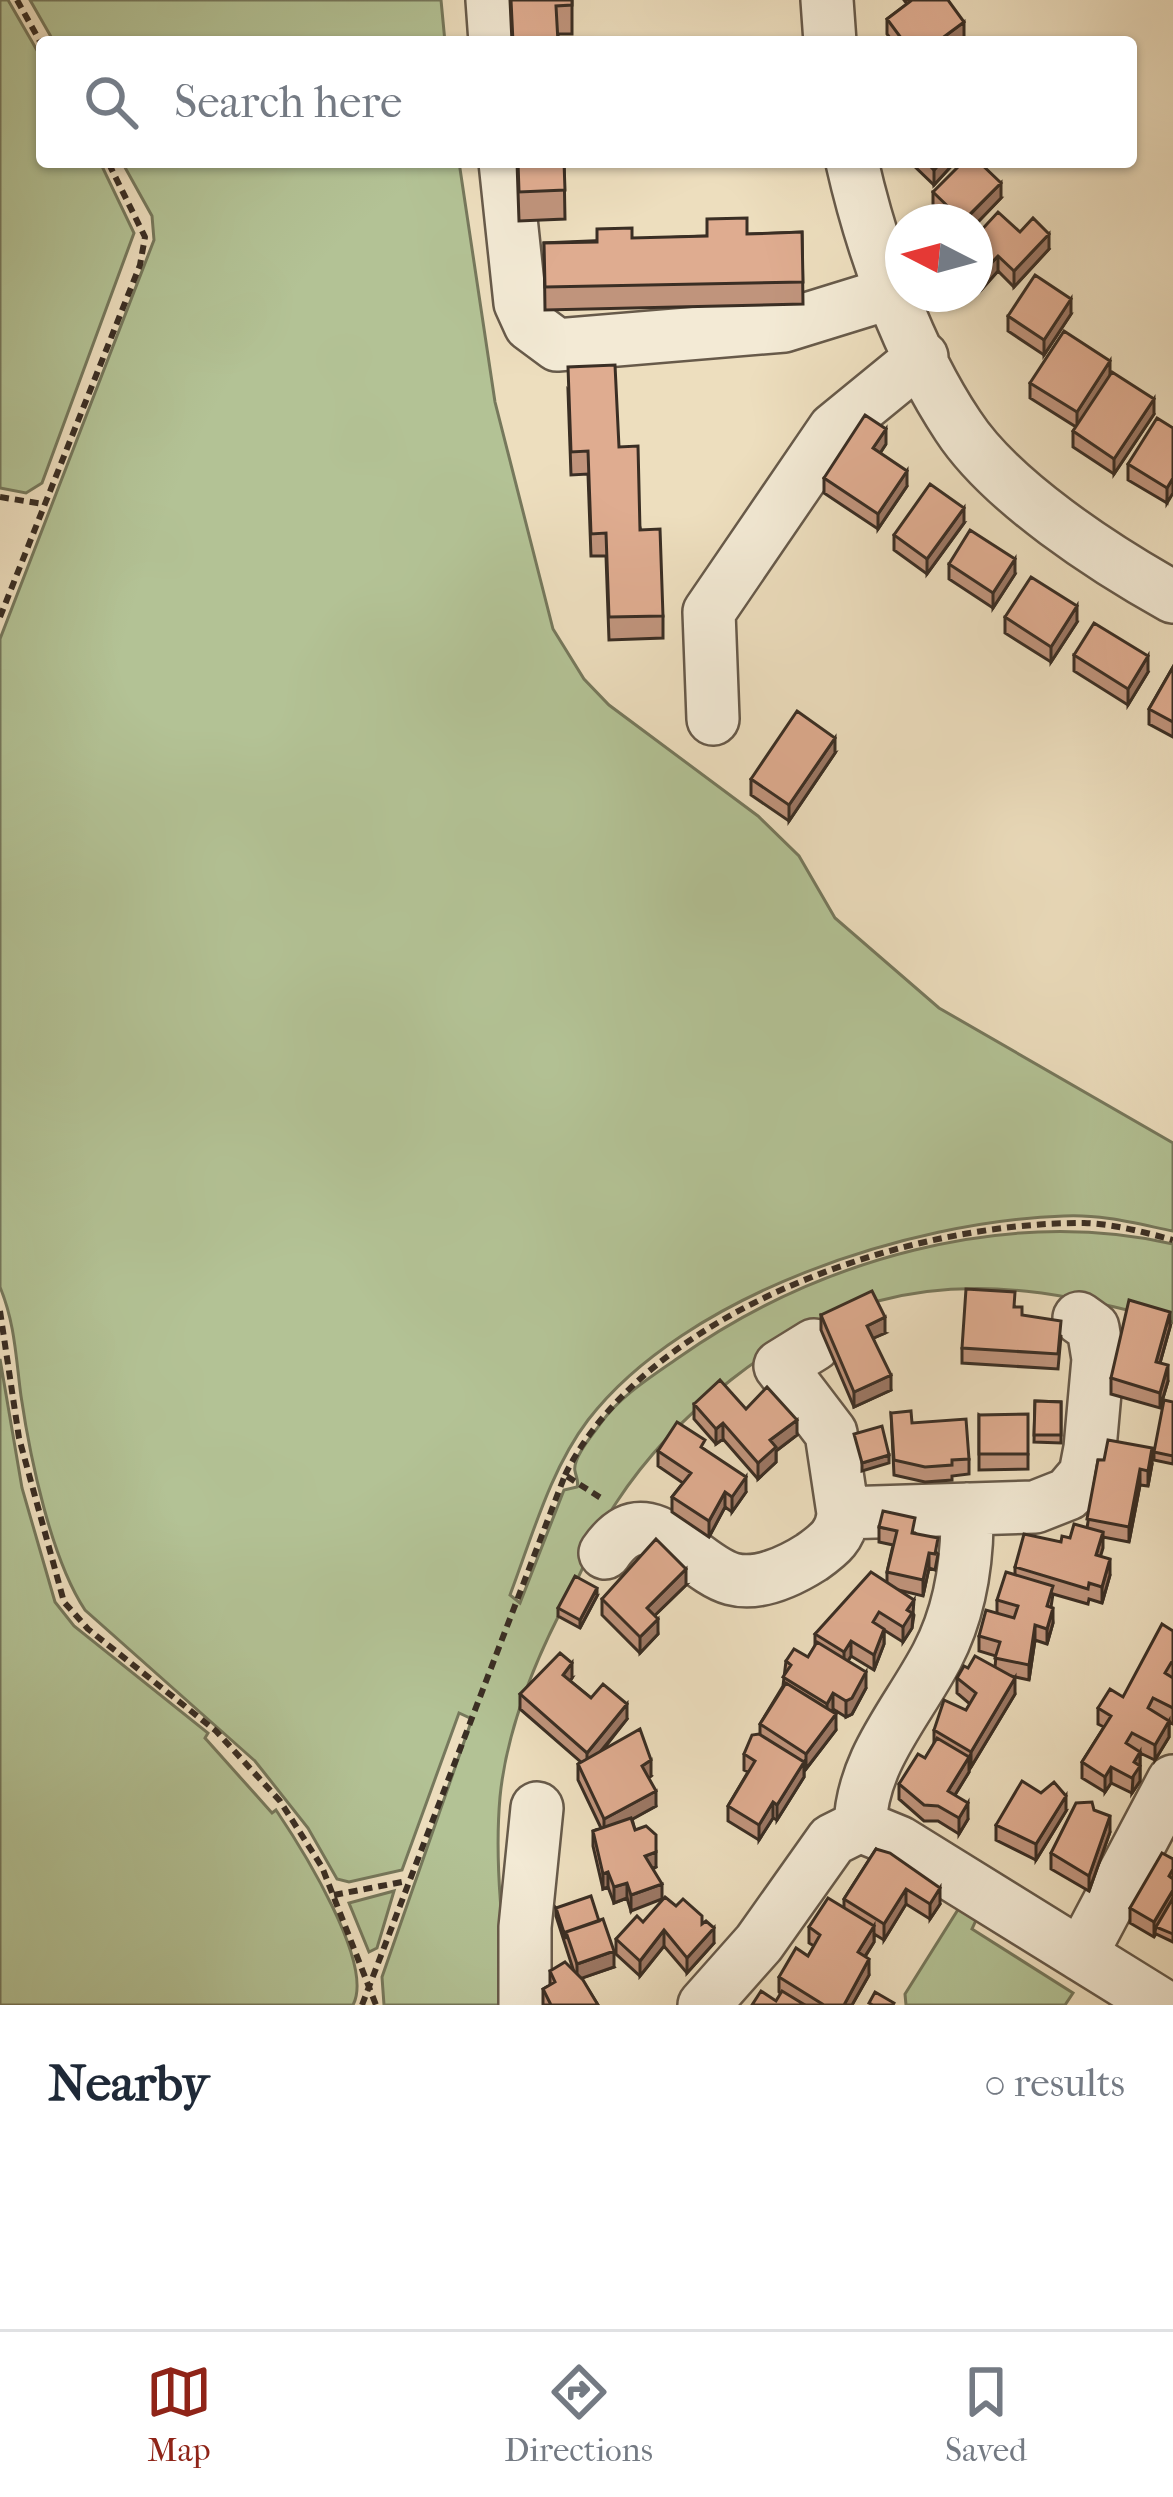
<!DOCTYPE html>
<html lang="en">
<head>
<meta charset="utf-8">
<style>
	:root { --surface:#fff; --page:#f6f6f7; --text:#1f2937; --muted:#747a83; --line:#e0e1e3; --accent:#8f2418 }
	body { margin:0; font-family:"IM FELL French Canon",serif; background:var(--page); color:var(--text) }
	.compass { position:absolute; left:885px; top:204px; width:108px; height:108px; border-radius:50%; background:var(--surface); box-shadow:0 3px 9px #0004; rotate:276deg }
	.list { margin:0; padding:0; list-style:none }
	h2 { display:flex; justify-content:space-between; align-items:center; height:156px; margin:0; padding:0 48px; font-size:51px }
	h2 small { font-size:39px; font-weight:400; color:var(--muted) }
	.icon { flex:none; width:66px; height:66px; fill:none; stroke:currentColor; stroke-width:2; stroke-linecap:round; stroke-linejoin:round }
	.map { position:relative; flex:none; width:1173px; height:2005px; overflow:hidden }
	.search { position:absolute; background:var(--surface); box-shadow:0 3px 9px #0004; left:36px; right:36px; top:36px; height:132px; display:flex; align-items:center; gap:30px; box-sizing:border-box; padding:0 42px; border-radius:12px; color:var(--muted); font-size:45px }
	.sheet { height:324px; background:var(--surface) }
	nav { display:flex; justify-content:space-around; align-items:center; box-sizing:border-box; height:168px; border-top:3px solid var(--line); background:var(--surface); font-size:33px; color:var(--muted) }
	nav a { display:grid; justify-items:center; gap:6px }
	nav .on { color:var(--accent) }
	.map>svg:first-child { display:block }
	.green { fill:#b3c295; stroke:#76785c; stroke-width:3 }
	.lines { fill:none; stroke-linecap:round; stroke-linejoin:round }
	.minor-casing { stroke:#675a4a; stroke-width:56 }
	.path { stroke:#3a2e24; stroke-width:6; stroke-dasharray:9 6; stroke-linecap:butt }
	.minor { stroke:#f3ead5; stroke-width:51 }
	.wall { fill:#c0947c; stroke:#3a2e24; stroke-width:3 }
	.shaded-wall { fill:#9c7865; stroke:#3a2e24; stroke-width:3 }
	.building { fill:#dfac90; stroke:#3a2e24; stroke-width:3 }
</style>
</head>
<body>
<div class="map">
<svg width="1173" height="2005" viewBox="0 0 1173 2005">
	<rect width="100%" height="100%" fill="#eddebe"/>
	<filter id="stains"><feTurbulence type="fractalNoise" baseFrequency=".00167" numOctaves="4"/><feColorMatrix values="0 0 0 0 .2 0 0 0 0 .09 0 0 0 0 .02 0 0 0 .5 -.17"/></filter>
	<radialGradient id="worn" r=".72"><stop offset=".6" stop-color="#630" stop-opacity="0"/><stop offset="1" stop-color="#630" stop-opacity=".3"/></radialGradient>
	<!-- green -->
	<path class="green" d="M0 0H8L42 59V162H100L134 233 42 483 26 493 0 488Z
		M30 0H441L445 42H54Z
		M122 162H459L495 402 553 629 584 679 609 705 758 816 799 856 835 918 939 1008 1173 1143V1231C1138 1224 1101 1214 1064 1216 910 1221 685 1294 588 1420 550 1470 532 1537 510 1595L520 1603 564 1490 577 1487C579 1481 576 1477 575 1471 572 1458 594 1433 601 1423 620 1396 651 1377 678 1358 817 1260 1005 1206 1173 1244V1322C1076 1295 978 1274 878 1301 778 1329 672 1417 616 1503 597 1531 587 1562 571 1592 537 1655 507 1725 500 1797 494 1865 503 1937 512 2005H384L382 1977 472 1719 459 1713 402 1870 349 1882 337 1879 308 1828 255 1761 85 1610C51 1559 30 1457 21 1396 16 1359 15 1323 0 1287V639L154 240 152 216Z
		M0 1359 22 1488 55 1602 74 1626 208 1733 205 1738 272 1813 276 1810C301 1847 375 1964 353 2005H0Z
		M394 1891 377 1948 369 1952 349 1903Z
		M959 1908 977 1918 972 1929 1073 1993 1065 2005H906L905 1994Z"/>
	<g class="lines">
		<defs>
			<path id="minor" d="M492 0 495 42
				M827 0 830 42
				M505 162 520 303 530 325 557 345 784 326 894 292
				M852 162C872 250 908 351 958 426 1001 492 1105 559 1173 597
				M713 719 709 612 834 429 922 357
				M814 1345 780 1366 831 1433 843 1513 1035 1507 1068 1494 1085 1474 1090 1448 1098 1359 1093 1328 1079 1318
				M605 1553C648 1490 688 1567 732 1579 758 1586 790 1571 812 1557 829 1545 842 1535 843 1513
				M860 1826C862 1760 907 1713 937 1656 960 1612 968 1559 967 1509
				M1081 1955 1173 1781
				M525 2005V1927L537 1808
				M704 2005 759 1943 832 1840 860 1826 899 1842 1162 2005"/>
		</defs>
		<!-- minor casing -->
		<use href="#minor" class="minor-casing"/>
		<!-- path -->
		<path class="path" d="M17 0 42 45
			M0 497 43 504
			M0 617 140 265 145 237 108 162
			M0 1311 19 1438 64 1602 88 1629 216 1731 280 1801 322 1867 376 2005
			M565 1475C647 1309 908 1222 1084 1223 1114 1224 1144 1232 1173 1240
			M334 1895 407 1881
			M362 2005 565 1475 604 1500"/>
		<!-- minor -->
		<use href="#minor" class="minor"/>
	</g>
	<!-- wall -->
	<path class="wall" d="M510 0H572V34H558V42H512Z
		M904 0H948L964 37 958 42H893L887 34V19L907 4Z
		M517 162H575V164H564L565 219 519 221Z
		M910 162H955L934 185Z
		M933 192 1001 198 975 225V222H948L933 208Z
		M802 232 803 304 545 310 544 243Z
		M1020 232 1049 249 1014 287 998 271 981 290 975 284V237Z
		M1071 314 1044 355 1008 331V316Z
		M1110 374 1154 414 1114 474 1073 447V431L1076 427 1030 398V383Z
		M568 390 619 447 663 616V638L609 640 606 556H591L588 474 571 475Z
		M1173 428 1167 503 1128 480V464Z
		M886 444 880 453 907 486 878 529 824 493V478Z
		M964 523 927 574 894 550V535Z
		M949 564 1015 574 993 608 949 579Z
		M1005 617 1077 622 1051 662 1005 633Z
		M1074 655 1148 672 1128 705 1074 671Z
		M1173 667V737L1149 724V709Z
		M835 753 789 821 751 795V779Z
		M1015 1307 1022 1315 1061 1336 1058 1369 962 1363V1348Z
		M821 1315 885 1333 873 1338 891 1390 854 1407 821 1330Z
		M1170 1327 1160 1363 1168 1381 1160 1408 1111 1394V1378Z
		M1035 1401 1061 1402V1443L1034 1442Z
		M1173 1402V1464L1154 1460V1452Z
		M694 1404 746 1409 797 1435 776 1451V1462L758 1479 723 1439 716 1444 694 1419Z
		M891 1413 912 1423 969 1459V1474L952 1476V1480L925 1482 894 1475Z
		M979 1415 1028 1454V1469L979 1470Z
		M705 1450 746 1492 732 1512 725 1507 709 1537 672 1512V1497L683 1483 658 1466V1451Z
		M1098 1460 1152 1464 1148 1486 1140 1485 1129 1542 1103 1537 1100 1557 1110 1575 1102 1603 1089 1599 1088 1604 1053 1594 1051 1607 1053 1623 1047 1644 1035 1640 1029 1680 1011 1676 1015 1694 971 1767 969 1766V1772L955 1795 968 1819 959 1834 938 1821H924L899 1799V1784L925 1758 934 1744V1730L966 1710 970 1704 957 1693V1678L968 1668 995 1667 996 1656 979 1651V1636L997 1613V1600L1015 1575V1567L1087 1528Z
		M879 1527 915 1533 938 1554 935 1570 929 1568 923 1596 899 1590 914 1615 912 1628 903 1642 884 1630V1644L874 1670 851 1656 848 1661 866 1688 852 1714 846 1717 833 1709 832 1712 836 1730 806 1769 804 1768V1777L777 1820 773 1818 759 1840 728 1821V1806L748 1772 744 1770V1754L760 1734V1724L783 1686 786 1661 808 1657 815 1646V1634L887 1583V1572L893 1545 879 1542Z
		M686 1585 655 1615 658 1634 640 1653 602 1615V1599Z
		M597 1596 580 1628 558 1616V1608Z
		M1173 1631V1724L1169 1722V1737L1155 1760 1140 1753V1781L1132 1793 1111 1783 1105 1792 1082 1778V1762L1104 1727 1098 1724V1708L1123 1697Z
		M572 1678 570 1681 591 1698 627 1719 602 1751 651 1776 648 1778 656 1806 632 1819 635 1830 656 1867 653 1869 631 1911 627 1898 614 1903 608 1887 603 1889 593 1846V1831L601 1828 578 1780V1764L581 1762 520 1709V1694Z
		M1094 1810 1110 1832 1089 1891 1051 1869V1853Z
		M1066 1811 1036 1860 996 1840V1825Z
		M876 1849 940 1904 930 1919 906 1904 884 1940 874 1934V1942L865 1957 869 1975 852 2005H752L776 2001 781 1994 779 1992V1977L808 1956 814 1946 809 1943V1927L844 1908V1899Z
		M1173 1859V1942L1156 1934 1154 1937 1130 1923V1908Z
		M676 1906 702 1924 714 1943 687 1973 664 1946 640 1976 616 1954V1939L643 1922Z
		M556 1908 614 1967 581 1978 598 2005H543V1989L550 1985V1971L574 1972 556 1916Z"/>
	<!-- shaded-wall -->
	<path class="shaded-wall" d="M964 22V37L958 42H937Z
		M941 162H955L934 185V170Z
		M1001 183V198L975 225V222H963Z
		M1049 234V249L1014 287V271Z
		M998 256V271L981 290V274Z
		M1071 299V314L1044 355V340Z
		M1110 361V376L1077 428V412Z
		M1154 399V414L1114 474V459Z
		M886 429V444L873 464V448Z
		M907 471V486L878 529V514Z
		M1173 478V493L1167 503V488Z
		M964 508V523L927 574V559Z
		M1015 559V574L993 608V593Z
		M1077 606V622L1051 662V647Z
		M1148 656V672L1128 705V689Z
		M835 738V753L789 821V805Z
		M1170 1312V1327L1156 1377V1362Z
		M885 1317V1333L867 1341V1326Z
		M1168 1365V1381L1160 1408V1393Z
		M891 1375V1390L854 1407V1392Z
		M797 1420V1435L776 1451V1462L758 1479V1463L770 1440Z
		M723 1423V1439L716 1444V1429Z
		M1152 1448V1464L1148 1486V1471Z
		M889 1455V1463L862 1471V1463Z
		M1140 1469V1485L1129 1542V1527Z
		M746 1477V1492L732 1512V1497Z
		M725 1492V1507L709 1537V1521Z
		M1103 1532V1548L1096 1571V1555Z
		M929 1553V1568L923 1596V1580Z
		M1110 1559V1575L1102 1603V1587Z
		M686 1569V1585L647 1623V1608Z
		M597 1588V1596L580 1628V1620Z
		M914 1600 912 1628 903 1642V1627L907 1610Z
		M1053 1608V1623L1047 1644V1629Z
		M658 1619V1634L640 1653V1637Z
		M1035 1625V1640L1029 1680V1665Z
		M884 1629V1644L874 1670V1655Z
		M851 1641V1656L844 1667V1652Z
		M572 1663V1678L563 1691V1675Z
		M866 1672V1688L852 1714 846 1717V1701Z
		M1015 1678V1694L971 1767V1752Z
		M833 1693V1709L827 1719V1704Z
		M627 1704V1719L587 1768V1753Z
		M836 1714V1730L806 1769V1754Z
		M1169 1721V1737L1155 1760V1745Z
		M1140 1752V1781L1132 1793 1134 1762Z
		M969 1757V1772L948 1806V1791Z
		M651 1760V1776L642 1781V1766Z
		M804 1762V1777L777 1820V1805Z
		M1111 1767V1783L1105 1792V1777Z
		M656 1791V1806L604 1835V1819Z
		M1066 1796V1811L1036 1860V1844Z
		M773 1802V1818L759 1840V1825Z
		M968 1803V1819L959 1834V1818Z
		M1110 1816V1832L1089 1891V1876Z
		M656 1852V1867L645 1871V1856Z
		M608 1872V1887L603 1889V1874Z
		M627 1883V1898L614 1903V1887Z
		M662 1884V1899L631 1911V1895Z
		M940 1888V1904L930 1919V1904Z
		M906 1889V1904L884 1940V1924Z
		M1173 1890V1905L1156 1927 1154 1937V1922Z
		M874 1926V1942L858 1967V1952Z
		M714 1928V1943L687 1973V1958Z
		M664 1930V1946L640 1976V1961Z
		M614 1951V1967L577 1980V1964Z
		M869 1959V1975L852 2005H844Z"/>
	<!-- building -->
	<path class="building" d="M511 0H572V5L556 6 558 42H513Z
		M912 0H948L964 22 937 42H904L887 19Z
		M518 162H564L565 190 519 192Z
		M926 162H941L934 170Z
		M963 162H979L1001 183 963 221 933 192Z
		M998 212 1020 232 1033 218 1049 234 1014 271 998 256 981 274 975 268V237Z
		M747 218V234L802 232 803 282 545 287 544 243 597 242V229L632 228V238L707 236V219Z
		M1035 275 1071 299 1044 340 1008 316Z
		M1064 331 1110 361 1077 412 1030 383Z
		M615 365 619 447 638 446 640 530 660 529 663 616 609 617 606 533 591 534 588 451 571 452 568 367Z
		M1112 372 1154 399 1114 459 1073 431Z
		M865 415 886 429 873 448 907 471 878 514 824 478Z
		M1157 418 1173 428V478L1167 488 1128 464Z
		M930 484 964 508 927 559 894 535Z
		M970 530 1015 559 993 593 949 564Z
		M1031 577 1077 606 1051 647 1005 617Z
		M1094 623 1148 656 1128 689 1074 655Z
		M1173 667V722L1149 709Z
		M797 711 835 738 789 805 751 779Z
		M966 1289 1015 1292 1014 1307H1022V1315L1061 1321 1058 1354 962 1348Z
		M872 1291 885 1317 867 1326 891 1375 854 1392 821 1315Z
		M1129 1300 1170 1312 1156 1362 1168 1365 1160 1393 1111 1378Z
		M720 1380 746 1409 767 1387 797 1420 770 1440 776 1447 758 1463 723 1423 716 1429 694 1404Z
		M1164 1400 1173 1402V1456L1154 1452Z
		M1035 1401 1061 1402V1435H1034Z
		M911 1411 912 1423 966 1419 969 1459 952 1460V1465L925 1467 894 1460 891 1413Z
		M1028 1414V1454H979V1415Z
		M677 1422 705 1440 701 1447 746 1477 732 1497 725 1492 709 1521 672 1497 691 1473 658 1451Z
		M882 1426 889 1455 862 1463 854 1434Z
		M1108 1440 1152 1448 1148 1471 1140 1469 1129 1527 1087 1519 1098 1460H1104Z
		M883 1511 915 1518 912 1533 938 1538 935 1554 929 1553 923 1580 887 1572 897 1531 879 1527Z
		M1074 1524 1103 1532 1096 1555 1110 1559 1102 1587 1089 1583 1088 1589 1015 1567 1024 1534 1061 1542 1062 1536 1070 1538Z
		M656 1539 686 1569 647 1608 658 1619 640 1637 602 1599Z
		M871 1572 914 1600 907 1610 912 1613 903 1627 879 1612 873 1622 884 1629 874 1655 851 1641 844 1652 815 1634Z
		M1006 1572 1053 1586 1047 1606 1053 1608 1047 1629 1035 1625 1029 1665 995 1658 1000 1642 979 1636 986 1610 1014 1618 1018 1606 997 1600Z
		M575 1576 597 1588 580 1620 558 1608Z
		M1162 1624 1173 1631V1664L1171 1663 1165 1673 1173 1678V1708L1153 1698 1148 1708 1169 1721 1155 1745 1132 1733 1126 1743 1140 1752 1134 1762 1140 1766 1132 1778 1111 1767 1105 1777 1082 1762 1111 1716 1098 1708 1110 1689 1123 1697Z
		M817 1642 866 1672 852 1698 846 1701 833 1693 827 1704 783 1677 791 1665 786 1661 794 1649 808 1657Z
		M560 1653 572 1663 563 1675 591 1698 603 1684 627 1704 587 1753 520 1694Z
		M975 1656 1015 1678 971 1752 934 1730 944 1700 966 1710 976 1693 957 1678 964 1666 968 1668Z
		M786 1683 836 1714 806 1754 760 1724Z
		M640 1729 651 1760 642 1766 656 1791 604 1819 578 1764Z
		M759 1734 804 1762 777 1805 773 1802 759 1825 728 1806 755 1761 744 1754 752 1735Z
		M937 1738 969 1757 948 1791 968 1803 959 1818 938 1806 924 1805 899 1784 918 1754 925 1758Z
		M1022 1781 1041 1793 1054 1782 1066 1796 1036 1844 996 1825Z
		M1092 1802 1094 1810 1110 1816 1089 1876 1051 1853 1076 1803Z
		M631 1818 635 1830 646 1826 656 1835V1852L645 1856 662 1884 631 1895 627 1883 614 1887 608 1872 603 1874 593 1831Z
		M876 1849 890 1853 940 1888 930 1904 906 1889 884 1924 844 1899Z
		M1162 1853 1173 1859V1869L1169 1876 1173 1879V1890L1154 1922 1130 1908Z
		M591 1896 599 1921 566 1932V1939L556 1908Z
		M665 1897 676 1906 683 1899 702 1916V1924L706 1921 714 1928 687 1958 664 1930 640 1961 616 1939 637 1916 643 1922Z
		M828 1898 874 1926 858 1952 869 1959 844 2005H824L779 1977 796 1948 808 1956 820 1935 809 1927Z
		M1173 1898V1934L1156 1927Z
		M603 1919 614 1951 577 1964 566 1932Z
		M565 1962 583 1980 598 2005H551L543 1989 555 1982 550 1971Z
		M761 1991 776 2001 782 1991 805 2005H752Z
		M875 1992 894 2003 893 2005H873L869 2003Z"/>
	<rect width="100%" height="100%" filter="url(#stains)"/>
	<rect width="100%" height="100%" fill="url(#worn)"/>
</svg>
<svg class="compass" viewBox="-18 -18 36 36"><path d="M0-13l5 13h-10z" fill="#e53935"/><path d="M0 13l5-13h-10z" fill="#747a83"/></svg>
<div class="search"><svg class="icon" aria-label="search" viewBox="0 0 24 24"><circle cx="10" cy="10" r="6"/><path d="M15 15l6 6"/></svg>Search here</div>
</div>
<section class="sheet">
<h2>Nearby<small>0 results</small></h2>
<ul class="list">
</ul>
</section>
<nav>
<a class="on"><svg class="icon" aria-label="map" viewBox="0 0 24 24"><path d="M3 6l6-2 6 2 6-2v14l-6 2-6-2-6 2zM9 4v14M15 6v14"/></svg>Map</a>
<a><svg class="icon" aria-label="directions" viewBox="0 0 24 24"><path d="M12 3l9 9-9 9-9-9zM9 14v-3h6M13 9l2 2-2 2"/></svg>Directions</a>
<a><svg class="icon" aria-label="saved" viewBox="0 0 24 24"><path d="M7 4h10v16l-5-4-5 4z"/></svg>Saved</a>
</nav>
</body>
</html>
